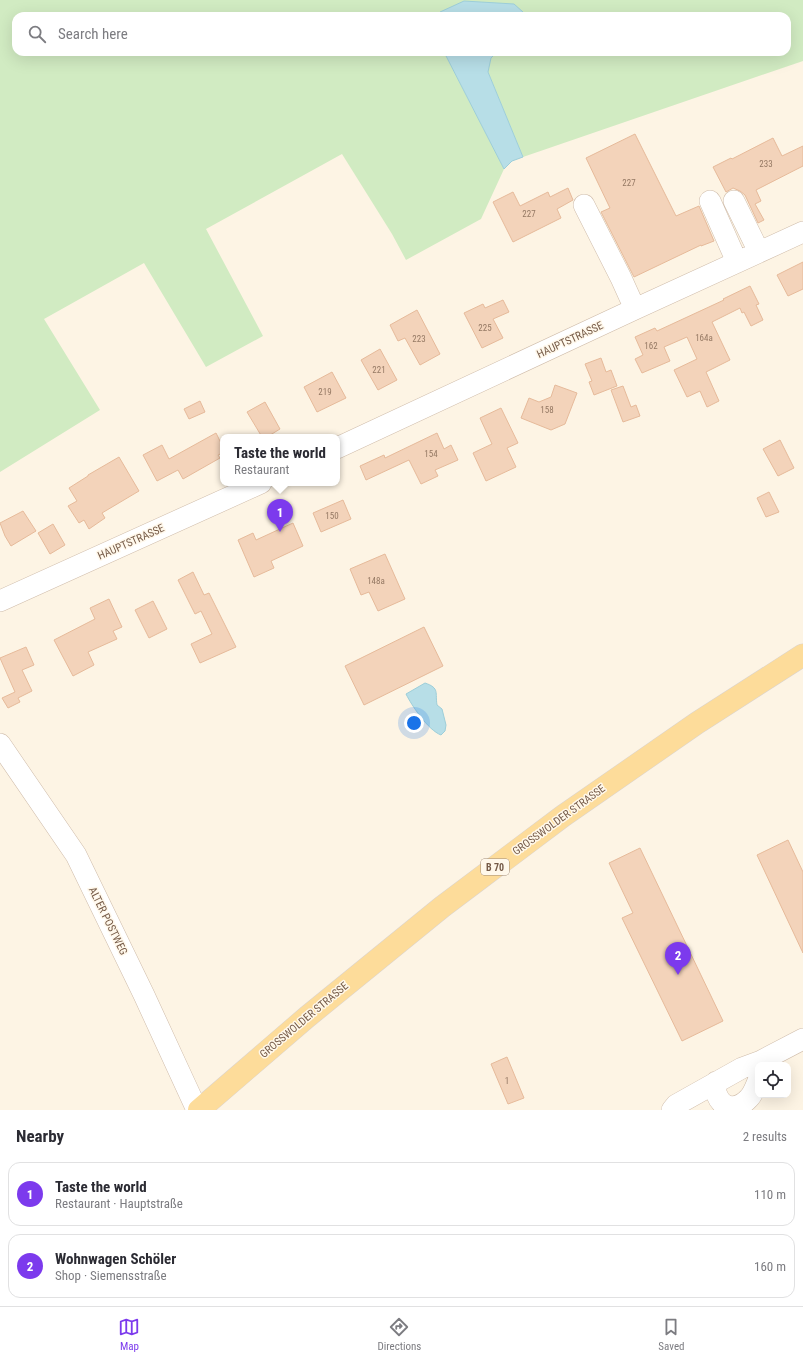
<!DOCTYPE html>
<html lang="en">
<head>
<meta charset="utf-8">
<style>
	:root { --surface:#fff; --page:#f2f2f3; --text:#2b2b33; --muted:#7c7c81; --line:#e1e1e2; --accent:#7c3aed }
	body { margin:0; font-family:"Roboto Condensed",sans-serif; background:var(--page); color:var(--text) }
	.controls { position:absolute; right:12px; bottom:12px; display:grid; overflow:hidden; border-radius:8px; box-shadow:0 4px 16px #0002 }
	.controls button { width:36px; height:36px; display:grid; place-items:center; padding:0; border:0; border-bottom:1px solid var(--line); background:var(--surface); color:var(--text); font:20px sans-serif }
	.you { position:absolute; left:414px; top:723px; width:14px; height:14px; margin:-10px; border:3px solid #fff; border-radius:50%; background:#1a73e8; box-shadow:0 0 0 6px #1a73e833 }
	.badge { display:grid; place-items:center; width:26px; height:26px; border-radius:50%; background:var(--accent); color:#fff; font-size:13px; font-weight:700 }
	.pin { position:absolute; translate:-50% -33px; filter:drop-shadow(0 1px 2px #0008) }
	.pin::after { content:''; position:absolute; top:21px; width:14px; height:12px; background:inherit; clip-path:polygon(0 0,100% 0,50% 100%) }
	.popup { position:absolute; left:220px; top:434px; width:120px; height:52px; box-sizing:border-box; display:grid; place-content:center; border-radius:8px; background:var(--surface); filter:drop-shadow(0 1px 3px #0005); font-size:13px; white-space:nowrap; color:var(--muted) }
	.popup b { font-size:15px; color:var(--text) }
	.popup::after { content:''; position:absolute; left:50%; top:100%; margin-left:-8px; border:8px solid transparent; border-top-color:var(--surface) }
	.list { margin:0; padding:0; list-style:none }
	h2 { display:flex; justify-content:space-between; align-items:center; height:52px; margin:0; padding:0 16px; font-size:17px }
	h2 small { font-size:13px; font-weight:400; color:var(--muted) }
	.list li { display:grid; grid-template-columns:26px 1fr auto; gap:12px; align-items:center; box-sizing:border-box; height:64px; margin:0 8px 8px; padding:0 8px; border:1px solid var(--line); border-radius:12px }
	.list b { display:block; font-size:15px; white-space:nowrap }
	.list p { margin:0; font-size:13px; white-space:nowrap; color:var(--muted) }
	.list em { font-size:13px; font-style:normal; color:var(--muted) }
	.icon { flex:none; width:22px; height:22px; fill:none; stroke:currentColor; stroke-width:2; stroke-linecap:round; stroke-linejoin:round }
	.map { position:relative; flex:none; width:803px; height:1110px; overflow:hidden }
	.search { position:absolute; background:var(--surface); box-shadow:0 4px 16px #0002; left:12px; right:12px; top:12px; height:44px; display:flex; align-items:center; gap:10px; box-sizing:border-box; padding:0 14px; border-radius:12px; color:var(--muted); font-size:15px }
	.sheet { height:196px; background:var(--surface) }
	nav { display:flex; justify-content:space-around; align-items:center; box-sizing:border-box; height:56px; border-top:1px solid var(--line); background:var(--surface); font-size:11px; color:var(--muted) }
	nav a { display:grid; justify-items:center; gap:2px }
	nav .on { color:var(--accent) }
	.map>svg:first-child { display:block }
	.green { fill:#d1ebc2 }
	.water { fill:#b7dee7; stroke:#9dced9 }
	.building { fill:#f3d3ba; stroke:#e6ba9a }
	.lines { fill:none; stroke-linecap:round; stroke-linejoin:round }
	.minor-casing { stroke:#cfbcaa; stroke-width:22 }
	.major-casing { stroke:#dbd4cf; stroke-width:23 }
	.minor { stroke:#fff; stroke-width:21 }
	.major { stroke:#fddc9a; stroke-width:22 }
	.labels { text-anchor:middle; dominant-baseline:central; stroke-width:3; stroke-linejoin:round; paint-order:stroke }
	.number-label { font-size:9px; fill:#957964 }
	.shield { fill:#fff8eb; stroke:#9f8a79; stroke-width:1 }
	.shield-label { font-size:10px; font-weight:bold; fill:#765b48 }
	.street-label { font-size:11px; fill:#765b48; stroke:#fff8eb }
</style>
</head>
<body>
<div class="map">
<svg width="803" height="1110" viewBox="0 0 803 1110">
	<rect width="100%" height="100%" fill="#fdf4e4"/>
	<!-- green -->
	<path class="green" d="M0 0H803V61L523 157 488 72 482 52H787V16H16V52H444L504 169 481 219 406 260 392 234 342 154 206 229 263 336 206 367 144 263 44 319 100 410 0 472Z"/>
	<!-- water -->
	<path class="water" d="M464 1 514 4 523 12V16H438L440 12Z
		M444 52H497L491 58 488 72 523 157 512 161 504 169Z
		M425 683C440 688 435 693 437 705L442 709 446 725 445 731 441 735C428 730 412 706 406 694Z"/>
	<!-- building -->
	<path class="building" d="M635 134 676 216 699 206 714 241 701 246V245L634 277 601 212 610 208 586 158Z
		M773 138 782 156 803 146V166L756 190 761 201 755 204 764 220 758 223 745 195 740 191 733 188 726 192 713 167 731 158 732 159Z
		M568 188 573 200 557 209 561 218 513 242 493 202 513 192 520 206 548 192 550 197Z
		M803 262V289L788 296 777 275Z
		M750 286 759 304 756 305 763 320 751 326 744 312 742 313 740 308 712 322 730 360 706 372 719 401 707 407 700 391 687 397 674 370 697 359 687 337 664 347 670 361 642 373 635 359 643 355 635 337 655 328 657 331 724 300 723 299Z
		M503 300 509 312 493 319 503 338 482 348 464 313 483 304 485 308Z
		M417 310 440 354 420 365 405 338 398 341 390 325Z
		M380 349 397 380 378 390 361 360Z
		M601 358 606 372 611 370 617 386 594 395 589 382 592 381 585 364Z
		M332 372 346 398 317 412 304 387Z
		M555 385 577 393 565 424 551 430 521 418 529 398 539 402 551 397Z
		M623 386 631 407 636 405 640 416 623 422 611 390Z
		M200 401 205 412 189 419 184 409Z
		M265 402 280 429 267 437H262L247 412Z
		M501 408 518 443 507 448 516 467 486 481 473 453 492 444 480 418Z
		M216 433 223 447V453L218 455 220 458 183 479 178 470 157 481 143 455 162 445 169 459Z
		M437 433 444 449 451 445 458 460 435 470 438 476 421 484 409 460 366 480 360 466 384 455 385 458Z
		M780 440 794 468 778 476 763 449Z
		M119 457 139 491 102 513 105 518 89 529 84 520 79 523 68 506 77 501 69 488 88 476V475Z
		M769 492 779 512 766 517 757 498Z
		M343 500 351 519 321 532 313 513Z
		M23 511 36 531 11 546 5 536 0 523Z
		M293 523 303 546 271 561 274 568 254 577 238 540 253 533 256 540Z
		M53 524 65 545 50 554 38 533Z
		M385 554 405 599 378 611 369 592 361 595 350 569Z
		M193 572 204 595 209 593 236 647 200 663 191 644 212 634 201 611 195 614 178 580Z
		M109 599 122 627 113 631 117 639 88 652 94 665 73 676 54 640 95 619 90 608Z
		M153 601 167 629 149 638 135 610Z
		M424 627 443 666 364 705 345 666Z
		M26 647 34 665 22 670 32 691 18 698 20 702 8 708 2 698 15 692 0 658Z
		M788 840 803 872V953L757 855Z
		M640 848 723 1021 682 1041 622 918 633 913 609 863Z
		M507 1057 524 1098 508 1104 491 1064Z"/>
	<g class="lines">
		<defs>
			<path id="minor" d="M710 201 737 262
				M734 201 759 252
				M584 205 621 278 635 309
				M337 448 635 309 803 232
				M0 601 261 483
				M0 744 76 855 144 995 197 1110
				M716 1082C716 1086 715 1091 717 1095 723 1110 738 1110 749 1098 753 1094 756 1086 758 1081
				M672 1110 676 1105 742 1068 761 1061 803 1039"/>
			<path id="major" d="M199 1110 307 1017 442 907 563 816 697 723 803 655"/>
		</defs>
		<!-- minor casing -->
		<use href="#minor" class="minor-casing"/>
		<!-- major casing -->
		<use href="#major" class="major-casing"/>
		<!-- minor -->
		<use href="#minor" class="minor"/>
		<!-- major -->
		<use href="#major" class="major"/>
	</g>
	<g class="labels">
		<!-- number labels -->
		<g class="number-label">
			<text x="766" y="164">233</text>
			<text x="629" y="183">227</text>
			<text x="529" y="214">227</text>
			<text x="485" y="328">225</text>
			<text x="704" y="338">164a</text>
			<text x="419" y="339">223</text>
			<text x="651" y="346">162</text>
			<text x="379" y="370">221</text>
			<text x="325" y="392">219</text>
			<text x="547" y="410">158</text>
			<text x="431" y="454">154</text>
			<text x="332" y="516">150</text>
			<text x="376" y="581">148a</text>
			<text x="507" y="1081">1</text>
		</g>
		<!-- shield labels -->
		<rect class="shield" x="481" y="859" width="28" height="16" rx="3"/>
		<g class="shield-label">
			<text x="495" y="867">B 70</text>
		</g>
		<!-- street labels -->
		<g class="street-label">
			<text transform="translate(570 340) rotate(-25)">HAUPTSTRASSE</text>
			<text transform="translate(131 542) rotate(-24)">HAUPTSTRASSE</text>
			<text transform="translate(559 820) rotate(-36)">GROSSWOLDER STRASSE</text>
			<text transform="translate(108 921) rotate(64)">ALTER POSTWEG</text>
			<text transform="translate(304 1020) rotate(-40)">GROSSWOLDER STRASSE</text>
		</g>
	</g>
</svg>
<div class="controls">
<button><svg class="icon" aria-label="locate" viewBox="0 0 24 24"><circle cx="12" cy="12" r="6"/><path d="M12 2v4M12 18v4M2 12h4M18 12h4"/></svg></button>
</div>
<div class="you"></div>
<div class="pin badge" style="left:280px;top:532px">1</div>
<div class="popup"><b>Taste the world</b>Restaurant</div>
<div class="pin badge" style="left:678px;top:975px">2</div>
<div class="search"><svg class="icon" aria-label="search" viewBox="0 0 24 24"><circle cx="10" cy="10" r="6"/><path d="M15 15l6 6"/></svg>Search here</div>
</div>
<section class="sheet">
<h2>Nearby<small>2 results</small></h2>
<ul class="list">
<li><span class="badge">1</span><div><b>Taste the world</b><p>Restaurant · Hauptstraße</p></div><em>110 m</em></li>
<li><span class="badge">2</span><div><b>Wohnwagen Schöler</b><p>Shop · Siemensstraße</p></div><em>160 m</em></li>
</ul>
</section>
<nav>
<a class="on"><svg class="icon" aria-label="map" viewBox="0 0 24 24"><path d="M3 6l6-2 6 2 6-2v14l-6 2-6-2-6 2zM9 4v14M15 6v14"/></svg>Map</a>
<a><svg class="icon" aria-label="directions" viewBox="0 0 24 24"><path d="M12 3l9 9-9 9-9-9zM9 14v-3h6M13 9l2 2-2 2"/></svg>Directions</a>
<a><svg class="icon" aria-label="saved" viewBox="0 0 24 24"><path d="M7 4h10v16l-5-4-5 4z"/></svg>Saved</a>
</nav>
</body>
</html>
